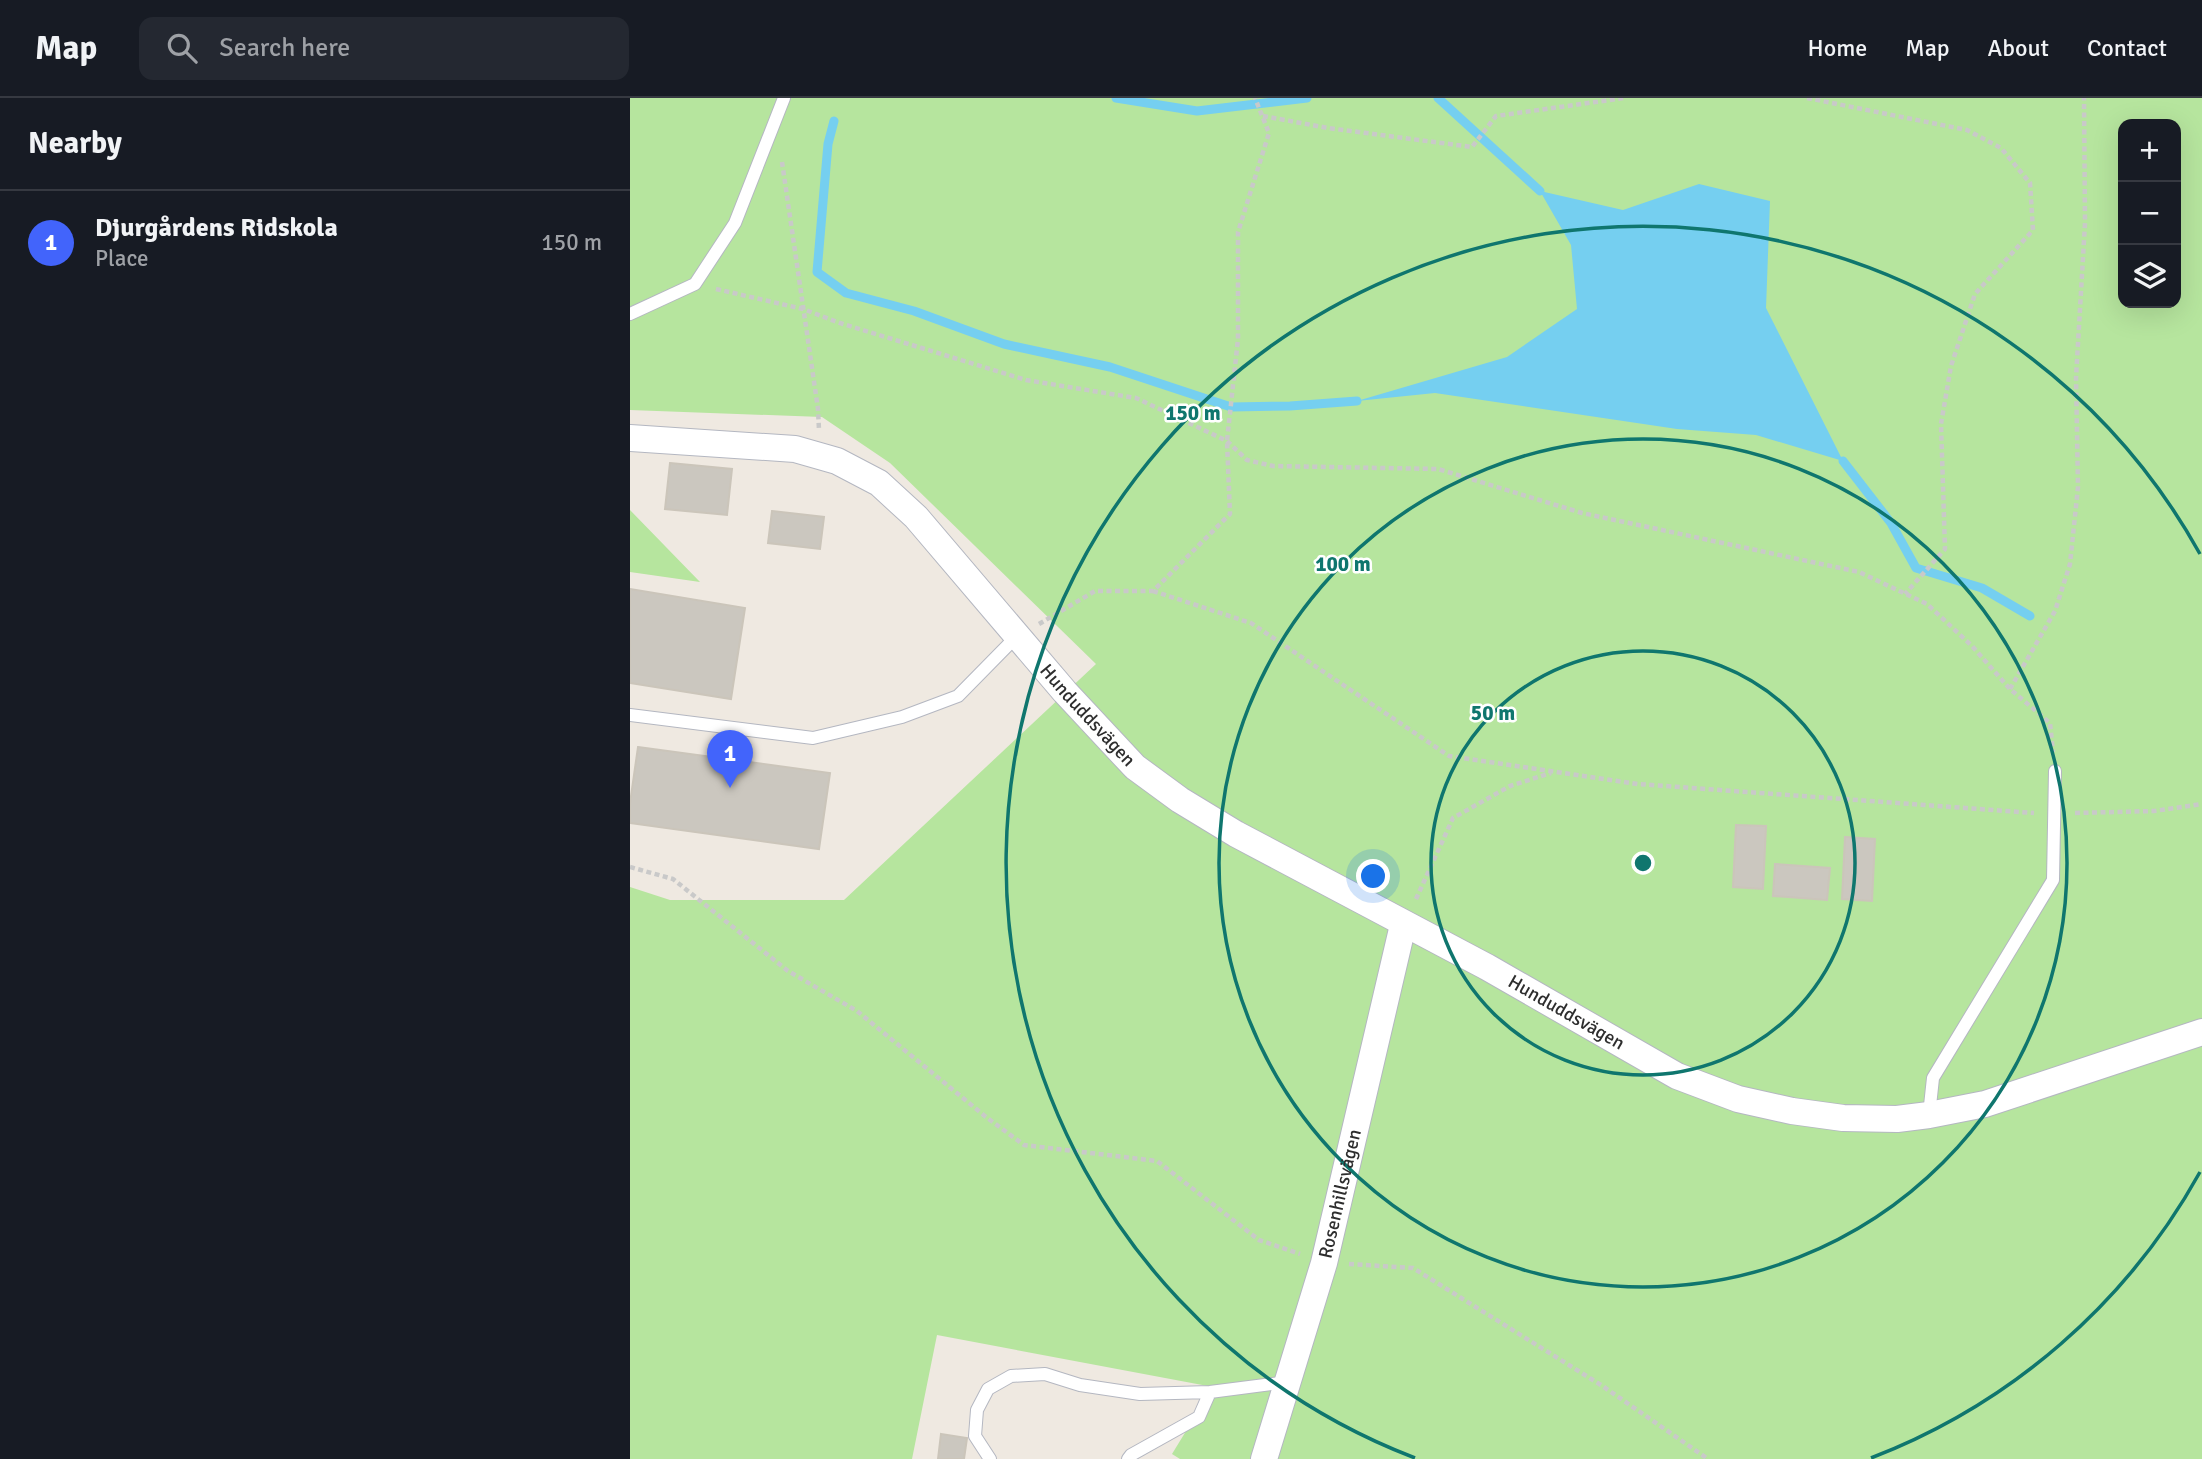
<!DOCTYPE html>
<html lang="en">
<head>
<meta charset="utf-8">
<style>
	:root { --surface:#171b24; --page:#242831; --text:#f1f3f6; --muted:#9ea1a6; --line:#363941; --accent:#4264fb }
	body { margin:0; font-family:Signika,sans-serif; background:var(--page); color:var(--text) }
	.controls { position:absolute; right:21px; top:21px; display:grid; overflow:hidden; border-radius:14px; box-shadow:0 7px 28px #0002 }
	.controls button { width:63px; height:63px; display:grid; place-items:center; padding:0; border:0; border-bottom:2px solid var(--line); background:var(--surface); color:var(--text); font:35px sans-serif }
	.you { position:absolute; left:744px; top:779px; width:24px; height:24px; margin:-18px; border:5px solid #fff; border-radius:50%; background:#1a73e8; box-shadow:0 0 0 10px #1a73e833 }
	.badge { display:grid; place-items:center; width:46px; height:46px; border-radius:50%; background:var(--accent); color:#fff; font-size:23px; font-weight:700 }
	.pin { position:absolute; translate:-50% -58px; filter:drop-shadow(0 2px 4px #0008) }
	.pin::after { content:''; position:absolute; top:37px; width:24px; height:21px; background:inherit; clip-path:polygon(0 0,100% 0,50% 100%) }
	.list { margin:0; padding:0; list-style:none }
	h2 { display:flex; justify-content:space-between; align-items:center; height:91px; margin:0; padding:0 28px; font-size:30px }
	h2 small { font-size:23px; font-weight:400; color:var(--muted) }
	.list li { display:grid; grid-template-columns:46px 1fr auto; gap:21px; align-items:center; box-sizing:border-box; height:105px; padding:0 28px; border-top:2px solid var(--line) }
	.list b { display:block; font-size:26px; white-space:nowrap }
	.list p { margin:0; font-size:23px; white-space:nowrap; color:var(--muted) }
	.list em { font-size:23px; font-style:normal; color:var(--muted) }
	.icon { flex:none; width:38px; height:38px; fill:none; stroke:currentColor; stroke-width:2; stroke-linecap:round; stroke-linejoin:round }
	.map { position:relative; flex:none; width:1572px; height:1361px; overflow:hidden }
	header { display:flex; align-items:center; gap:42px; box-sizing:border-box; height:98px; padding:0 35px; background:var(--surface); border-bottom:2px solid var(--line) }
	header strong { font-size:33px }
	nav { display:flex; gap:38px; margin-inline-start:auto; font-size:24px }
	.search { width:490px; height:63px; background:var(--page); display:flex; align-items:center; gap:18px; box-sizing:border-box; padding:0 24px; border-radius:14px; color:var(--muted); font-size:26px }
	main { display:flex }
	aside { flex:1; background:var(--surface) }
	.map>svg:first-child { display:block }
	.green { fill:#b6e59e; fill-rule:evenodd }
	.water { fill:#75cff0 }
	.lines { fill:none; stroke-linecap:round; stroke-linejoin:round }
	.stream { stroke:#75cff0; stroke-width:9 }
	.building { fill:#cbc7bf; stroke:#cbc5ba; stroke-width:2 }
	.service-casing { stroke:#b4b7c1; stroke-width:14 }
	.minor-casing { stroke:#b4b7c1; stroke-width:28 }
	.path { stroke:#c9c9c9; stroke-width:4.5; stroke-dasharray:5 3.5; stroke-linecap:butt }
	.service { stroke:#fff; stroke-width:12 }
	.minor { stroke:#fff; stroke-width:26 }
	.ring { fill:none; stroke:#0f766e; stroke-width:3.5 }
	.labels { text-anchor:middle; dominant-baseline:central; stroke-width:5; stroke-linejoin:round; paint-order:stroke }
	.street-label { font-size:19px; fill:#2e2e2e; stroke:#fff }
	.centre { fill:#0f766e; stroke:#fff; stroke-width:3.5 }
	.ring-label { font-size:21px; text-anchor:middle; font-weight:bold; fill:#0f766e; stroke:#fff; stroke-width:5; stroke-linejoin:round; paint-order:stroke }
</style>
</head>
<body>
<header>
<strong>Map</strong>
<div class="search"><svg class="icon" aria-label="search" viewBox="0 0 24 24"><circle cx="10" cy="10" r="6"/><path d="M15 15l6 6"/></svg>Search here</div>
<nav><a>Home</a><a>Map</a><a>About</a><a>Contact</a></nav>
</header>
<main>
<aside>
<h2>Nearby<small></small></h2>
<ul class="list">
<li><span class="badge">1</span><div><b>Djurgårdens Ridskola</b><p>Place</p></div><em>150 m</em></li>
</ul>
</aside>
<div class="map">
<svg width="1572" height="1361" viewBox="0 0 1572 1361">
	<rect width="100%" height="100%" fill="#efe9e1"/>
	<!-- green -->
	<path class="green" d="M0 0H1572V1361H550L542 1356 583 1289 307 1237 282 1361H0V789L40 802H214L466 566 260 365 192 319 0 312ZM1493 26H1546V205H1493Z
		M0 412 70 484 0 474Z"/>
	<!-- water -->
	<path class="water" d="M1069 86 1140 103 1136 210 1213 363 1126 337 1047 331 805 295 727 303 877 259 947 211 941 147 910 93 993 112Z"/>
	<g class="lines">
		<!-- stream -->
		<path class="stream" d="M486 0 567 13 677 0
			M808 0 910 93
			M204 23 198 46 187 174 216 195 284 213 374 246 480 269 601 309 660 308 727 303
			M1213 363 1261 425 1286 470 1352 490 1400 518"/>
	</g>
	<!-- building -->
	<path class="building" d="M40 365 102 371 97 417 35 411Z
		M142 413 194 419 190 451 138 445Z
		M0 491 115 510 101 601 0 585Z
		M8 649 200 675 189 751 0 725V705Z
		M1106 727 1136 728 1133 791 1103 789Z
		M1215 739 1245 741 1242 803 1212 801Z
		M1145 766 1200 770 1197 802 1143 798Z
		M311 1336 337 1340 334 1361H308Z"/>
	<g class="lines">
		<defs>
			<path id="service" d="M0 216 65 186 105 125 154 0
				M0 617 183 640 272 619 328 598 387 538
				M1299 1017 1303 980 1423 782 1425 673
				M360 1361 345 1338 347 1312 358 1291 381 1278 415 1276 450 1287 510 1296 580 1294 658 1284
				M498 1361 501 1357 569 1319 580 1294"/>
			<g id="minor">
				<path id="s1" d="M0 340 165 351 207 363 249 385 286 419 435 594 505 669 550 702 606 736 857 869 1047 978 1108 1001 1162 1013 1213 1020 1267 1021 1299 1017 1355 1006 1572 934"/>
				<path id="s2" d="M634 1361 694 1165 773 827"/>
			</g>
		</defs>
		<!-- service casing -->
		<use href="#service" class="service-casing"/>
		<!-- minor casing -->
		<use href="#minor" class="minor-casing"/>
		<!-- path -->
		<path class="path" d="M1177 0 1337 32 1371 50 1400 85 1403 132 1345 196 1321 268 1311 326 1315 451 1275 496
			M633 18 698 30 842 49 866 18 994 0
			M152 64 188 311 189 332
			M86 191 173 211 210 225 396 282 506 300 597 343 617 362 643 368 808 371 952 415 1229 474 1297 506 1342 548 1380 591 1420 625 1423 654
			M523 493 621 525 819 658 1008 686 1404 715
			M409 526 465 493H523L600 416 597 343 608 241V134L639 35 625 0
			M1380 591 1425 513 1440 466 1448 389 1446 280 1455 125 1454 0
			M1445 715 1524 713 1572 706
			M0 769 43 781 158 873 227 913 356 1019 394 1047 527 1063 629 1142 670 1156
			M786 801 823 720 880 688 921 675
			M719 1166 783 1170 971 1287 1078 1361"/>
		<!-- service -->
		<use href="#service" class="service"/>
		<!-- minor -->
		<use href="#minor" class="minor"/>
	</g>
	<!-- distance rings -->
	<g class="ring">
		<circle cx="1013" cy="765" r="212"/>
		<circle cx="1013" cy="765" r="424"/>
		<path d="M1570 1074A637 637 0 0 1 1241 1360M785 1360A637 637 0 1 1 1570 456"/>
	</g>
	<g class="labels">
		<!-- street labels -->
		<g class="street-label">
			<text stroke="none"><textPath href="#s1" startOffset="569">Hunduddsvägen</textPath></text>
			<text stroke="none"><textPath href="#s1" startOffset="1136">Hunduddsvägen</textPath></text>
			<text stroke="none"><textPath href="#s2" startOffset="276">Rosenhillsvägen</textPath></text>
		</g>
	</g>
	<circle cx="1013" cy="765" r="10" class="centre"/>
	<g class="ring-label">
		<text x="563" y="322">150 m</text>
		<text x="713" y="473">100 m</text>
		<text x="863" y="622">50 m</text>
	</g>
</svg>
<div class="controls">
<button>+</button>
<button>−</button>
<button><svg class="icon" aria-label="layers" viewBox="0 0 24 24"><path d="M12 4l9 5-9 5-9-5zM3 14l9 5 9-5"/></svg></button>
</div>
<div class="you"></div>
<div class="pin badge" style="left:100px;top:690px">1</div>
</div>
</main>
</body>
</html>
